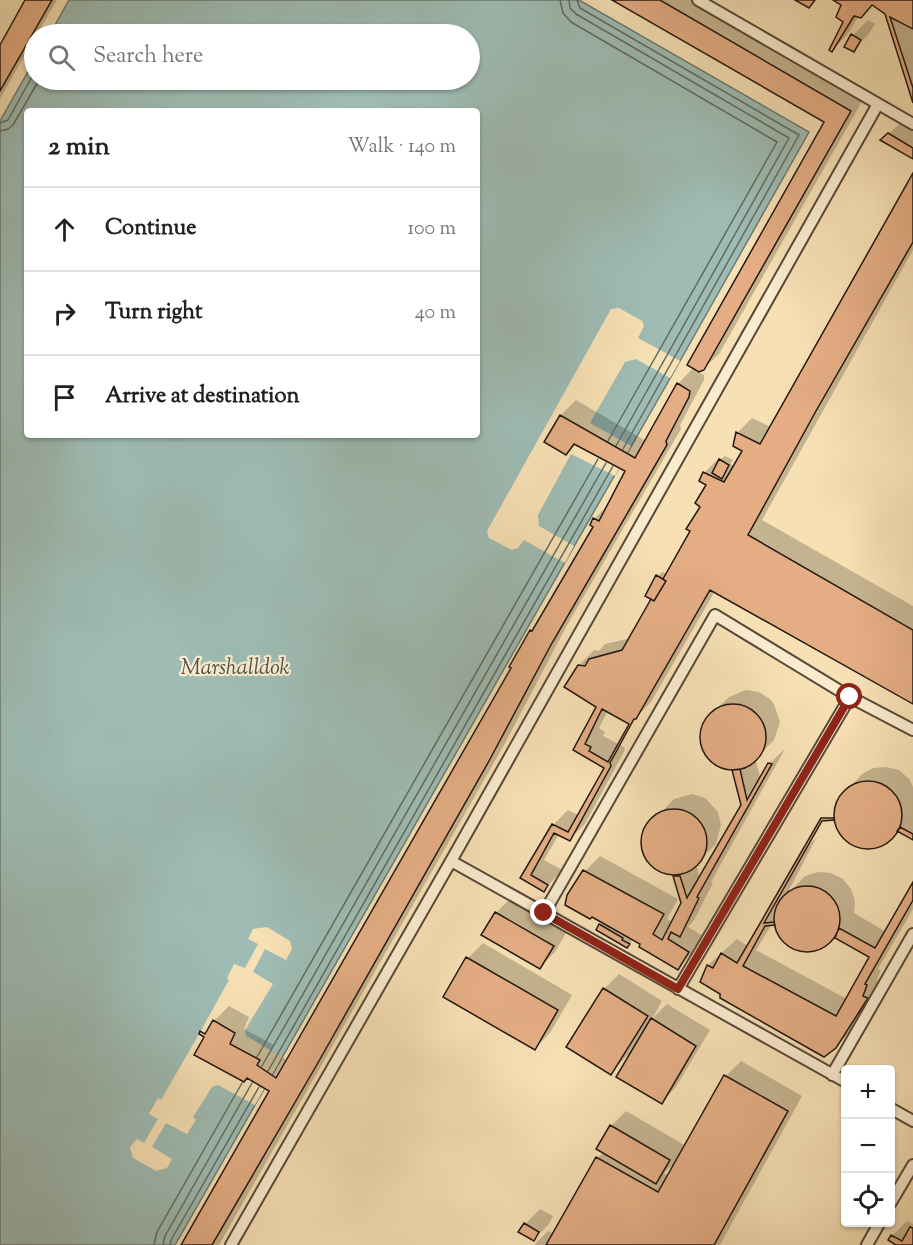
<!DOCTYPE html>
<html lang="en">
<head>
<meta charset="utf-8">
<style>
	:root { --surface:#fff; --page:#f2f2f2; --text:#202124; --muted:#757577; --line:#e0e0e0 }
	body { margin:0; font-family:"Sorts Mill Goudy",serif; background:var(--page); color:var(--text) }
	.controls { position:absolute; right:18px; bottom:18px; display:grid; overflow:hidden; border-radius:6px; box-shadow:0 2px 4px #0004 }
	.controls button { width:54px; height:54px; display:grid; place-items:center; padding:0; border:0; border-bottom:2px solid var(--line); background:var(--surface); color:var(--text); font:30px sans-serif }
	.stop { position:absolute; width:18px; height:18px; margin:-14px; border:4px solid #8f2418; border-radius:50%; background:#fff }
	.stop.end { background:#8f2418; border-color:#fff; box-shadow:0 2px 6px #0008 }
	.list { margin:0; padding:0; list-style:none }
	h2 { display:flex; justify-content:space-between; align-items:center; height:78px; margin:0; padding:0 24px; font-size:26px }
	h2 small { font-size:20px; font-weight:400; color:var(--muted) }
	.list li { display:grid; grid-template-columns:39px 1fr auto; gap:18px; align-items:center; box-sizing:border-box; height:84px; padding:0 24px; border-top:2px solid var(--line) }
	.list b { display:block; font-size:22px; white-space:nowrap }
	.list em { font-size:20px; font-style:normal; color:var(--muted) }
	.icon { flex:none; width:33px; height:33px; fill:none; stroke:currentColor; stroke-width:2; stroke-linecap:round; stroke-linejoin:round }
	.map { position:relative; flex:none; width:913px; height:1245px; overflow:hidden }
	.search { position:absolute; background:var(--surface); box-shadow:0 2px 4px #0004; left:24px; top:24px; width:456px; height:66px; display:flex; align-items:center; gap:15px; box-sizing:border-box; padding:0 21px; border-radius:33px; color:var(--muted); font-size:22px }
	.panel { position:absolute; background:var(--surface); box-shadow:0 2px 4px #0004; left:24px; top:108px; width:456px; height:330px; border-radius:6px }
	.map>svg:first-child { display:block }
	.water { fill:#9ebcb4; stroke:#6d7a72; stroke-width:1.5; fill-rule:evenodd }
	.pier { fill:#f6e0b4 }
	.shadow { fill:#0003; fill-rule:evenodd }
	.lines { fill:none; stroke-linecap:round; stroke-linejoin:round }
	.shore { stroke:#606a62; stroke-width:1.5 }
	.building { fill:#e4ad84; stroke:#231710; stroke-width:1.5; fill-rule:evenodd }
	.service-casing { stroke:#584939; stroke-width:14 }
	.service { stroke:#f9ebce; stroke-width:10 }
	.route { stroke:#8f2418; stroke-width:8 }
	.labels { text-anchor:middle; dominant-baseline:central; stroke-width:4.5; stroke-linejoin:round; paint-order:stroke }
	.water-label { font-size:22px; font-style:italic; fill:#4e5149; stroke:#f9ebce }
</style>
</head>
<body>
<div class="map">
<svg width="913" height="1245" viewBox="0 0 913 1245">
	<rect width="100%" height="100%" fill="#f6e0b4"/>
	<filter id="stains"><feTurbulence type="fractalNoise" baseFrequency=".00333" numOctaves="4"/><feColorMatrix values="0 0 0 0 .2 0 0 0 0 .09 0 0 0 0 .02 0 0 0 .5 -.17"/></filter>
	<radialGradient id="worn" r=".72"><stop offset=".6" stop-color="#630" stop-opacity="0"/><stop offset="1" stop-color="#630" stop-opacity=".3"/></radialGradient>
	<!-- water -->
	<path class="water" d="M69 0H579L809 132 680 361 175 1245H0V121L34 61V80H470V34H50ZM27 111H477V435H27Z"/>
	<!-- pier -->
	<path class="pier" d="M619 308 642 321 644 326 638 338 680 361 670 378 636 359 625 362 590 423 631 446 615 476 571 454 538 515 539 526 574 546 565 563 524 540 518 548 512 550 489 538 487 531 611 309Z
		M267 927 290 941 292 949 286 960 265 949 253 972 273 984 245 1030 246 1036 282 1057 255 1105 218 1085 212 1087 193 1117 196 1120 187 1134 166 1123 152 1147 172 1159 167 1168 156 1171 133 1158 130 1147 137 1139 144 1143 158 1119 149 1114 158 1098 161 1100 199 1034 229 980 227 978 234 964 245 968 258 944 248 939 253 929Z"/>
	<!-- shadow -->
	<path class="shadow" d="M28 0H57L37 34H34V39L0 99V48Z
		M615 0H699L865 96 719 354 703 369 697 371 704 375V380L680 425 681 429 566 627 504 745 219 1245H182L271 1090 247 1077 214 1021 229 1006 249 1017 244 1029 274 1045 271 1050 288 1061 513 667 531 631 539 623 595 526 594 519 609 504 627 471 576 444 566 454 546 441 561 415 576 400 646 441 678 384 694 367 826 121Z
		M836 0H913V98L886 13 873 4 860 17 859 16 847 35 832 50 845 22 843 4Z
		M868 20 875 24 868 35 853 50V35Z
		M904 119 913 124V158L883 140Z
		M913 176V250L762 520 913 606V702L715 591 651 702 631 723 608 710 599 728 605 732 603 736 624 747 625 750 585 824 570 839 559 834 544 860 562 870 544 890 522 877 553 825 568 810 579 815 606 767 575 749 598 706 579 665 594 650 599 651 605 644 631 638 653 599 658 576 662 572 667 574 692 530 708 485 704 473 719 458 721 459 725 456 733 460 730 464 735 466 744 450 735 445 737 433 752 418 771 427Z
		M746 690 759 692 770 699 774 704 780 722 774 740 755 759 761 779 769 764 785 749 711 882 713 883 694 920 688 927 703 936 692 953 677 968 634 939 627 946 600 925 604 922 585 871 600 856 678 899 667 919 673 922 682 903 675 875 655 869 646 859 642 847 645 829 674 799 692 794 705 798 718 812 721 825 716 844 696 864 700 878 742 805 733 769 724 767 712 761 707 754 702 742 703 729 708 717 729 697Z
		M886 767 899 770 909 779 913 787V838L899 830 881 845 868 847 855 845 845 837 838 826 835 818 838 801 862 774 873 768Z
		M817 837 785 897 805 876 818 872 831 873 843 879 851 889 855 901 854 913 886 932 913 885V909L878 969 881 970 877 980 882 983 851 1032 835 1047 701 981 708 965 737 939 748 946 802 852ZM776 923 783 940 794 948 813 950 826 946 835 936 871 956 847 999 756 950 772 924Z
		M511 898 567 931 555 952 540 967 496 913Z
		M483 943 572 995 550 1033 535 1048 468 958Z
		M619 974 662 1001 652 1019 667 1004 710 1030 676 1087 662 1102 630 1053 610 1073 604 989Z
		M741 1061 802 1096 720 1245H534L548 1231 554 1234 597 1158 604 1152 598 1148 611 1126 626 1111 686 1146 726 1076ZM676 1162 669 1176 664 1173Z
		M540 1209 553 1216 549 1224 534 1239 525 1224Z
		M907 1221 913 1224V1245H899L892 1236Z"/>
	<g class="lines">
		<!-- shore -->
		<path class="shore" d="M560 0 563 13 571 22 777 142 608 441
			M569 0 570 8 576 14 789 138 616 446
			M577 0 580 8 799 135 623 449
			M0 123 8 120 34 73
			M0 131 8 129 13 125 39 80
			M257 1057 598 459
			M262 1066 606 463
			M268 1071 613 466
			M154 1245 157 1232 242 1083
			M163 1245 165 1236 252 1083
			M170 1245 171 1240 259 1087"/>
	</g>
	<!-- building -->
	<path class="building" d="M25 0H52L0 91V45Z
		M612 0H660L851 111 704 370 699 372 687 365 824 122Z
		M795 0H815L809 8Z
		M833 0H913V29L890 17 913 88V103L885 14 872 5 861 18 854 16 832 52 829 50 843 22 836 17 841 5Z
		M851 34 861 40 854 52 844 47Z
		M888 133 913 148V159L880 140Z
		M913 173V242L816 411 748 535 913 630V704L710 590 636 719H634L610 763 611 766 570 841 554 833 531 875 548 885 544 892 520 878 552 824 568 832 604 768 573 750 596 707 564 687 578 665 585 666 589 659 622 650 651 599 654 601 666 581 663 579 690 531 686 529 700 507 695 503 706 485 699 481 703 472 724 482 742 451 733 446 736 432 760 444ZM602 709 629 724 608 762 589 751 591 747 585 744Z
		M677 383 690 391 689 397 666 441 667 445 552 643 489 761 315 1068 212 1245H181L269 1091 247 1078 244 1082 194 1055 204 1037 199 1034 200 1031 205 1034 213 1020 235 1033 230 1044 260 1060 257 1065 276 1078 511 668 509 667 530 630 532 631 593 527 590 525 593 518 599 521 625 471 574 444 566 455 544 442 560 415 635 458Z
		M719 459 729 465 722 479 712 473Z
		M656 575 666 581 654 601 645 596Z
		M700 737a33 33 0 1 1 66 0a33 33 0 1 1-66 0Z
		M768 763 772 764 697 897 699 898 680 937 671 932 668 939 689 952 678 970 639 947 640 944 592 917 590 919 565 905 567 895 583 870 664 914 653 934 662 940 681 903 673 876H680L687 898 741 805 732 770 740 769 747 800Z
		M834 815a34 34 0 1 1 68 0a34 34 0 1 1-68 0Z
		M641 842a33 33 0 1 1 66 0a33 33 0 1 1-66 0Z
		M821 818H834V820L822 821 764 923 774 922 775 925 765 926 743 966 836 1016 869 957 835 938 839 928 875 948 913 882V900L865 984 867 985 863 996 868 998 836 1048 824 1057 720 998V994L700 982 707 965 713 968 721 953 737 963Z
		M900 827 913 834V840L897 831Z
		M774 919a33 33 0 1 1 66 0a33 33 0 1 1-66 0Z
		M495 912 554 946 540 969 481 935Z
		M599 924 623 938 622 940 630 944 627 948 596 930Z
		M466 957 558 1010 535 1050 443 997Z
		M603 988 648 1016 611 1075 566 1047Z
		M651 1018 696 1046 662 1104 616 1077Z
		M724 1075 788 1111 714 1245H546L596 1157 658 1192Z
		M610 1125 670 1160 656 1184 596 1149Z
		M524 1223 539 1232 534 1241 518 1232Z
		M910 1227 913 1228V1245H896L888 1240 891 1235 902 1241Z"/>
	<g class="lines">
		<defs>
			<path id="service" d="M698 0 913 124
				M451 861 846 1082
				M544 913 715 615 850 697 913 730
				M678 989 850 697
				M832 1075 913 934
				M890 1108 913 1121
				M890 1204 913 1165
				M231 1245 451 861 878 104
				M867 1245 880 1222"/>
		</defs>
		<!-- service casing -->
		<use href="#service" class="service-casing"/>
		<!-- service -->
		<use href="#service" class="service"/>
	</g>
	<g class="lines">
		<!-- route -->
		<path class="route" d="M544 913 678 989 850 697"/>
	</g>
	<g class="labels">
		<!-- water labels -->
		<g class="water-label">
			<text x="235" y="669">Marshalldok</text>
		</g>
	</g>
	<rect width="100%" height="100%" filter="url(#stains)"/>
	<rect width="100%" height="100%" fill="url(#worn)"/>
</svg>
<div class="controls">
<button>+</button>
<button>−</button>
<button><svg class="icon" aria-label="locate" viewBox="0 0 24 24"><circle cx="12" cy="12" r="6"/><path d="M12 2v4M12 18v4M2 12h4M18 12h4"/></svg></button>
</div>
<div class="stop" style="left:850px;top:697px"></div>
<div class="stop end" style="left:544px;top:913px"></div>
<div class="search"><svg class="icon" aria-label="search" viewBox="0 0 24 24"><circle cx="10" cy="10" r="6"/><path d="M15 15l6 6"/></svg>Search here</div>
<section class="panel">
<h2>2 min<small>Walk · 140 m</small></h2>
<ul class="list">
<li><svg class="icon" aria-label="ahead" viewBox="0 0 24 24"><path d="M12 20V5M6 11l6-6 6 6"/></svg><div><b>Continue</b></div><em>100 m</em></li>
<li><svg class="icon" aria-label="right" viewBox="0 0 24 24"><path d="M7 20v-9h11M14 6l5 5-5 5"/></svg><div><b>Turn right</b></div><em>40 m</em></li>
<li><svg class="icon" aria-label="arrive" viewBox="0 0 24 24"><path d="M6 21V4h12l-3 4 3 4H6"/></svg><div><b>Arrive at destination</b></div></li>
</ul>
</section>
</div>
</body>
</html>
